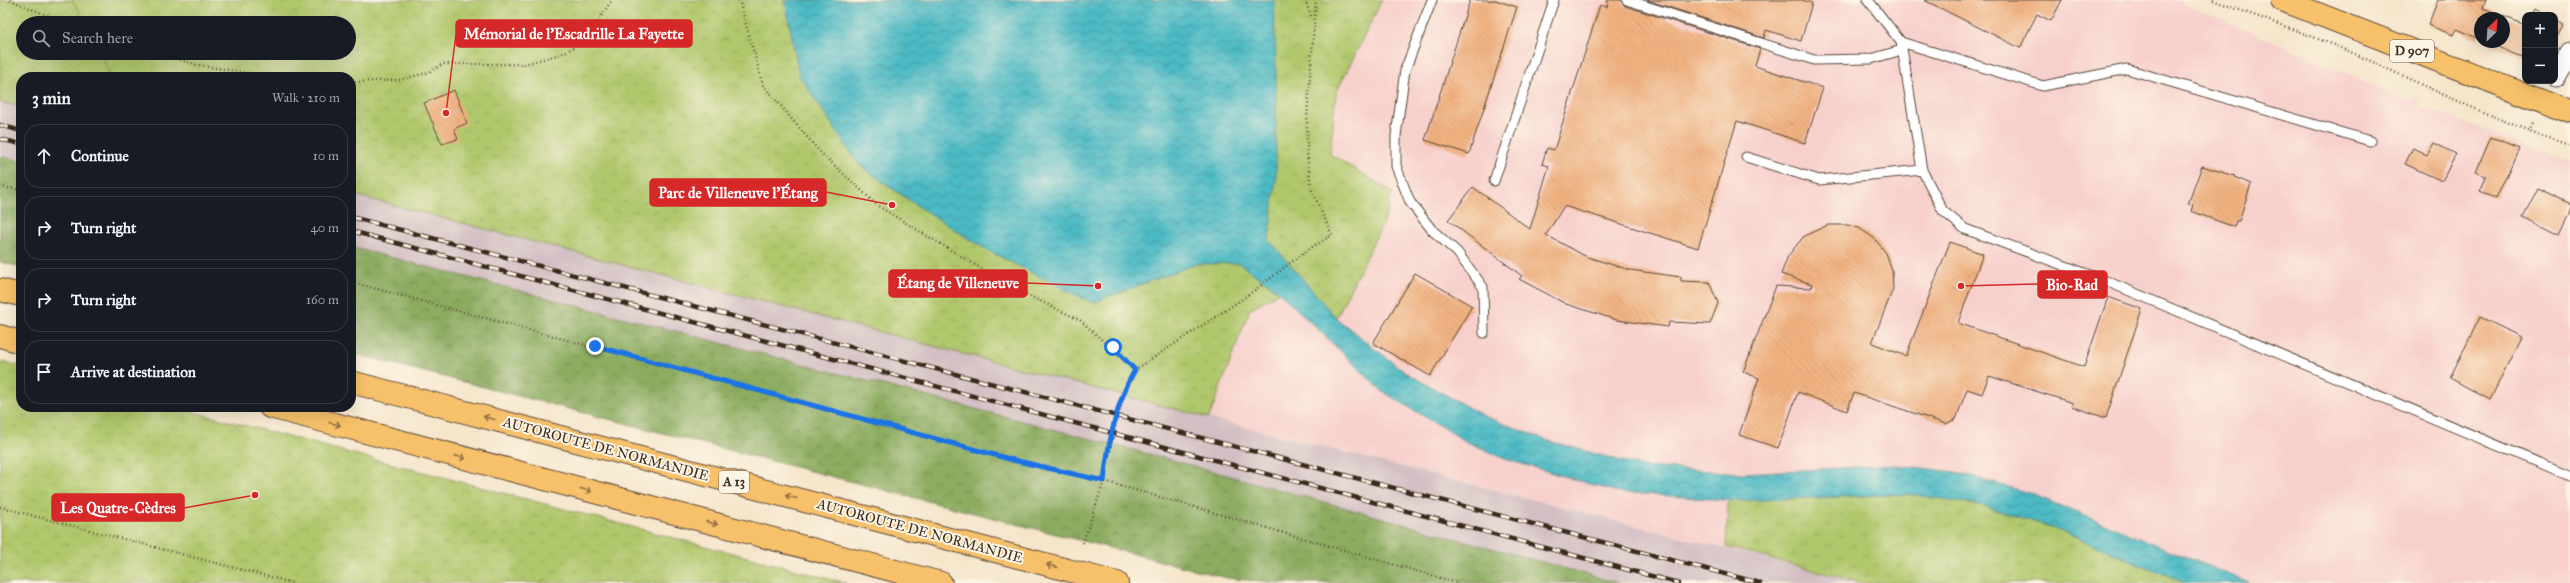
<!DOCTYPE html>
<html lang="en">
<head>
<meta charset="utf-8">
<style>
	:root { --surface:#171b24; --page:#242831; --text:#f1f3f6; --muted:#9ea1a6; --line:#363941 }
	body { margin:0; font-family:"IM FELL Great Primer",serif; background:var(--page); color:var(--text) }
	.controls { position:absolute; right:12px; top:12px; display:grid; overflow:hidden; border-radius:8px; box-shadow:0 4px 16px #0002 }
	.controls button { width:36px; height:36px; display:grid; place-items:center; padding:0; border:0; border-bottom:1px solid var(--line); background:var(--surface); color:var(--text); font:20px sans-serif }
	.compass { position:absolute; left:2474px; top:12px; width:36px; height:36px; border-radius:50%; background:var(--surface); box-shadow:0 4px 16px #0002; rotate:25deg }
	.stop { position:absolute; width:12px; height:12px; margin:-9px; border:3px solid #1a73e8; border-radius:50%; background:#fff }
	.stop.end { background:#1a73e8; border-color:#fff; box-shadow:0 1px 4px #0008 }
	.list { margin:0; padding:0; list-style:none }
	h2 { display:flex; justify-content:space-between; align-items:center; height:52px; margin:0; padding:0 16px; font-size:17px }
	h2 small { font-size:13px; font-weight:400; color:var(--muted) }
	.list li { display:grid; grid-template-columns:26px 1fr auto; gap:12px; align-items:center; box-sizing:border-box; height:64px; margin:0 8px 8px; padding:0 8px; border:1px solid var(--line); border-radius:16px }
	.list b { display:block; font-size:15px; white-space:nowrap }
	.list em { font-size:13px; font-style:normal; color:var(--muted) }
	.icon { flex:none; width:22px; height:22px; fill:none; stroke:currentColor; stroke-width:2; stroke-linecap:round; stroke-linejoin:round }
	.map { position:relative; flex:none; width:2570px; height:583px; overflow:hidden }
	.search { position:absolute; background:var(--surface); box-shadow:0 4px 16px #0002; left:16px; top:16px; width:340px; height:44px; display:flex; align-items:center; gap:10px; box-sizing:border-box; padding:0 14px; border-radius:22px; color:var(--muted); font-size:15px }
	.panel { position:absolute; background:var(--surface); box-shadow:0 4px 16px #0002; left:16px; top:72px; width:340px; height:340px; border-radius:16px }
	.map>svg:first-child { display:block }
	.built { fill:#f7d0cc }
	.railway { fill:#d2bec3 }
	.grass { fill:url(#grass-tufts); stroke:#767845 }
	.forest { fill:url(#forest-crowns); stroke:#646b3f }
	.park { fill:url(#park-crowns); stroke:#767845; fill-rule:evenodd }
	.garden { fill:url(#garden-dots); stroke:#767845 }
	.water { fill:url(#water-waves); stroke:#447272 }
	.building { fill:url(#building-back-hatch) }
	.lines { fill:none; stroke-linecap:round; stroke-linejoin:round }
	.service-casing { stroke:#574638; stroke-width:11 }
	.minor-casing { stroke:#574638; stroke-width:21 }
	.primary-casing { stroke:#574638; stroke-width:24 }
	.motorway-casing { stroke:#574638; stroke-width:24 }
	.path { stroke:#574638; stroke-width:2.5; stroke-dasharray:1 3; stroke-linecap:butt }
	.service { stroke:#fff; stroke-width:9 }
	.minor { stroke:#fff; stroke-width:19 }
	.primary { stroke:#f7c06b; stroke-width:22 }
	.motorway { stroke:#f7c06b; stroke-width:22 }
	.rail-casing { stroke:#3b2a1e; stroke-width:4.5 }
	.rail { stroke:#fcf5e5; stroke-width:3; stroke-dasharray:9; stroke-linecap:butt }
	.path-bridge { stroke:#574638; stroke-width:2.5; stroke-dasharray:1 3; stroke-linecap:butt }
	.oneway { stroke:#906e41 }
	.route { stroke:#1a73e8; stroke-width:5 }
	.labels { text-anchor:middle; dominant-baseline:central; stroke-width:4; stroke-linejoin:round; paint-order:stroke }
	.shield { fill:#fcf5e5; stroke:#75675a; stroke-width:1 }
	.shield-label { font-size:13px; font-weight:bold; fill:#3b2a1e }
	.street-label { font-size:14px; fill:#3b2a1e; stroke:#fcf5e5 }
	.leader { fill:none; stroke:#d62828; stroke-width:1.5 }
	.callout-dot { fill:#d62828; stroke:#fcf5e5; stroke-width:1.5 }
	.callout { fill:#d62828; stroke:#d62828; stroke-width:1.5 }
	.callout-label { font-size:15px; text-anchor:middle; font-weight:bold; fill:#fff }
</style>
</head>
<body>
<div class="map">
<svg width="2570" height="583" viewBox="0 0 2570 583">
	<defs>
		<pattern id="grass-tufts" width="24" height="20" patternUnits="userSpaceOnUse"><rect width="24" height="20" fill="#b0c76c"/><path d="M3 7l-1-3M5 7V3M7 7l1-3M15 17l-1-3M17 17v-4M19 17l1-3" fill="none" stroke="#98ab5d"/></pattern>
		<pattern id="forest-crowns" width="20" height="18" patternUnits="userSpaceOnUse"><rect width="20" height="18" fill="#8cac60"/><path d="M2 6a3 3 0 1 1 6 0M12 15a3 3 0 1 1 6 0" fill="none" stroke="#748c4f"/></pattern>
		<pattern id="park-crowns" width="20" height="18" patternUnits="userSpaceOnUse"><rect width="20" height="18" fill="#b0c76c"/><path d="M2 6a3 3 0 1 1 6 0M12 15a3 3 0 1 1 6 0" fill="none" stroke="#98ab5d"/></pattern>
		<pattern id="garden-dots" width="8" height="8" patternUnits="userSpaceOnUse"><rect width="8" height="8" fill="#b0c76c"/><path d="M2 2h.1M6 6h.1" fill="none" stroke="#98ab5d" stroke-width="1.8" stroke-linecap="round"/></pattern>
		<pattern id="water-waves" width="16" height="10" patternUnits="userSpaceOnUse"><rect width="16" height="10" fill="#4cbac5"/><path d="M0 5q4-4 8 0t8 0" fill="none" stroke="#40979f"/></pattern>
		<pattern id="building-back-hatch" width="6" height="6" patternUnits="userSpaceOnUse"><rect width="6" height="6" fill="#f2b281"/><path d="M-1 5l2 2M0 0l6 6M5-1l2 2" fill="none" stroke="#d0996f"/></pattern>
	</defs>
	<rect width="100%" height="100%" fill="#fcf5e5"/>
	<filter id="ink" filterUnits="userSpaceOnUse"><feTurbulence type="fractalNoise" baseFrequency=".025" numOctaves="2"/><feDisplacementMap in="SourceGraphic" scale="8" xChannelSelector="R" yChannelSelector="G"/><feConvolveMatrix kernelMatrix="1 2 1 2 8 2 1 2 1" color-interpolation-filters="sRGB"/></filter>
	<filter id="wash" filterUnits="userSpaceOnUse"><feTurbulence type="fractalNoise" baseFrequency=".012" numOctaves="4" result="noise"/><feDisplacementMap in="SourceGraphic" scale="16" xChannelSelector="R" yChannelSelector="G"/><feGaussianBlur stdDeviation="0.9" result="paint"/><feColorMatrix in="noise" values="0 0 0 0 0 0 0 0 0 0 0 0 0 0 0 0 0 1.4 0 .05"/><feComposite in="paint" operator="in"/></filter>
	<g filter="url(#wash)">
		<rect width="100%" height="100%" fill="#f5e5ca"/>
		<!-- built -->
		<path class="built" d="M1382 0H2178L2408 101 2415 96 2420 98 2422 106 2570 162V583H1862L1209 418 1250 309 1302 279 1336 318 1392 192 1330 154 1336 93Z"/>
		<!-- railway -->
		<path class="railway" d="M0 102 21 107V161L0 156Z
			M351 194 1209 418 1862 583H1618L1168 459 351 247Z"/>
		<!-- grass -->
		<path class="grass" d="M1910 494 1981 505 2050 527 2186 583H1862L1726 547 1728 501Z"/>
		<!-- forest -->
		<path class="forest" d="M0 156 21 161V267L0 262Z
			M351 247 1168 459 1618 583H1278L1227 578 351 353Z"/>
		<!-- park -->
		<path class="park" d="M0 0H1382L1336 93 1330 154 1392 192 1386 217 1336 318 1302 279 1250 309 1209 418 351 194V77H21V107L0 102ZM23 23H349V53H23Z
			M0 361 21 366V407H175L846 583H0Z"/>
		<!-- garden -->
		<path class="garden" d="M0 0H72L87 23H23V53H101L111 77H21V107L0 102Z"/>
		<!-- water -->
		<path class="water" d="M785 0H1274L1276 66V180L1269 240 1336 318 1406 373 1484 416 1549 441 1644 467 1743 473 1896 465 1956 472 2029 493 2250 583H2186L2050 527 1981 505 1910 494 1737 501 1617 492 1505 459 1465 441 1382 391 1279 292 1239 263 1196 264 1092 303 987 250 916 205 859 165 799 75Z"/>
		<g id="blocks">
			<!-- building -->
			<path class="building" d="M1470 0H1495L1517 7 1469 154 1425 140Z
				M1608 0H1621L1625 6 1760 49 1755 66 1823 88 1805 143 1737 121 1698 248 1564 206 1546 235 1587 257 1630 270 1681 277V281L1709 282 1718 303 1710 324 1669 322 1668 327 1617 320 1566 304 1519 279 1522 276 1448 220 1473 187 1530 229 1549 166 1542 164 1547 148 1554 150 1600 5 1607 7Z
				M1647 0H1802L1812 3 1801 41 1766 30 1764 38Z
				M1924 0H2062L2051 21 2037 14 2020 48Z
				M2438 0H2486L2483 8 2525 25V58L2488 43 2504 42V18H2480V39L2456 29 2453 35 2428 25Z
				M2535 9 2545 15H2546H2532Z
				M2555 19 2564 24 2555 39Z
				M454 90 467 123 454 129 458 139 442 144 424 103Z
				M2491 137 2519 148 2496 199 2479 191 2486 176 2476 172Z
				M2434 143 2456 154 2442 181 2405 164 2413 148 2427 155Z
				M2202 166 2235 176 2234 177 2251 184 2239 221H2236L2234 227 2191 211 2193 205 2188 204Z
				M2538 188 2570 203V212L2559 235 2523 217Z
				M1828 225H1847L1859 228 1875 239 1886 253 1892 270 1893 289 1872 343 1906 356 1950 242 1983 254 1958 323 2084 367 2108 297 2142 309 2106 418 2071 406 2073 403 1989 376 1982 394 1967 389 1956 419 1946 424 1854 393 1847 411 1798 392 1778 448 1739 435 1759 378 1743 372 1776 286 1811 288 1812 284 1781 274 1788 256 1804 236Z
				M1415 273 1472 306 1430 376 1373 343Z
				M2480 317 2521 337 2490 400 2450 378Z"/>
		</g>
	</g>
	<g filter="url(#ink)">
		<use href="#blocks" fill-opacity="0" stroke="#574638" stroke-width="1"/>
		<g class="lines">
			<defs>
				<path id="service" d="M1432 0 1405 70 1396 136V166L1410 202 1432 230 1457 252 1483 287 1484 333
					M1627 0 1814 60 1871 59 1902 50
					M1868 0 1901 42 1922 170 1943 211 1965 229 2106 281 2570 476
					M1901 42 2043 86 2127 69 2370 141
					M1746 157 1819 180 1922 170
					M1494 181 1554 0"/>
				<path id="minor" d="M2555 77 2570 51"/>
				<path id="primary" d="M2282 0 2570 112"/>
				<path id="motorway" d="M0 290 21 295
					M0 336 21 342
					M351 382 1117 583
					M270 407 941 583"/>
			</defs>
			<!-- service casing -->
			<use href="#service" class="service-casing"/>
			<!-- minor casing -->
			<use href="#minor" class="minor-casing"/>
			<!-- primary casing -->
			<use href="#primary" class="primary-casing"/>
			<!-- motorway casing -->
			<use href="#motorway" class="motorway-casing"/>
			<!-- path -->
			<path class="path" d="M10 0 66 23
				M739 0 763 85 819 151 878 206 1015 289 1080 320 1135 370
				M1305 0 1312 18
				M2213 0C2260 18 2309 34 2355 54 2426 86 2495 121 2570 145
				M157 53 198 65 271 77
				M351 82 400 80 429 72 443 64H525L561 54 584 42 612 0
				M2528 132 2533 121
				M0 187 21 190
				M351 282 1013 460 1104 481 1458 583
				M1125 388 1135 370 1247 296 1309 249 1332 235 1311 188 1307 154V117L1316 0
				M0 507 293 583
				M1083 543 1104 481 1111 442"/>
			<!-- service -->
			<use href="#service" class="service"/>
			<!-- minor -->
			<use href="#minor" class="minor"/>
			<!-- primary -->
			<use href="#primary" class="primary"/>
			<!-- motorway -->
			<use href="#motorway" class="motorway"/>
			<defs>
				<path id="rail" d="M0 125 21 131
					M0 139 21 144
					M351 217 1760 583
					M351 231 1678 583"/>
			</defs>
			<!-- rail casing -->
			<use href="#rail" class="rail-casing"/>
			<!-- rail -->
			<use href="#rail" class="rail"/>
			<!-- path-bridge -->
			<path class="path-bridge" d="M1111 442 1125 388"/>
		</g>
		<!-- one-way arrows -->
		<defs><path id="oneway-shaft" d="M-6 0H5M1.5-3L5.5 0L1.5 3" fill="none" stroke-width="1.6" stroke-linecap="round" stroke-linejoin="round"/></defs>
		<g class="oneway">
			<use href="#oneway-shaft" transform="translate(489 418) rotate(-165)"/>
			<use href="#oneway-shaft" transform="translate(335 424) rotate(15)"/>
			<use href="#oneway-shaft" transform="translate(460 457) rotate(15)"/>
			<use href="#oneway-shaft" transform="translate(586 490) rotate(15)"/>
			<use href="#oneway-shaft" transform="translate(791 497) rotate(-165)"/>
			<use href="#oneway-shaft" transform="translate(712 523) rotate(15)"/>
			<use href="#oneway-shaft" transform="translate(1052 566) rotate(-165)"/>
		</g>
	</g>
	<g class="lines" filter="url(#ink)">
		<!-- route -->
		<path class="route" d="M595 346 1013 460 1104 481C1108 444 1116 402 1135 370L1113 347"/>
	</g>
	<g class="labels">
		<!-- shield labels -->
		<g class="shield">
			<rect x="2390" y="40" width="44" height="22" rx="3"/>
			<rect x="719" y="471" width="30" height="22" rx="3"/>
		</g>
		<g class="shield-label">
			<text x="2412" y="51">D 907</text>
			<text x="734" y="482">A 13</text>
		</g>
		<!-- street labels -->
		<g class="street-label">
			<text transform="translate(606 449) rotate(15)">AUTOROUTE DE NORMANDIE</text>
			<text transform="translate(920 531) rotate(15)">AUTOROUTE DE NORMANDIE</text>
		</g>
	</g>
	<!-- callouts -->
	<path class="leader" d="M446 113L456 34M892 205L826 192M1098 286L1027 283M1961 286L2038 284M255 495L184 508"/>
	<g class="callout-dot">
		<circle cx="446" cy="113" r="4"/>
		<circle cx="892" cy="205" r="4"/>
		<circle cx="1098" cy="286" r="4"/>
		<circle cx="1961" cy="286" r="4"/>
		<circle cx="255" cy="495" r="4"/>
	</g>
	<g class="callout">
		<rect x="456" y="20" width="236" height="27" rx="4"/>
		<rect x="650" y="179" width="176" height="27" rx="4"/>
		<rect x="889" y="270" width="138" height="27" rx="4"/>
		<rect x="2038" y="271" width="69" height="27" rx="4"/>
		<rect x="52" y="494" width="132" height="27" rx="4"/>
	</g>
	<g class="callout-label">
		<text x="574" y="39">Mémorial de l’Escadrille La Fayette</text>
		<text x="738" y="198">Parc de Villeneuve l'Étang</text>
		<text x="958" y="288">Étang de Villeneuve</text>
		<text x="2072" y="290">Bio-Rad</text>
		<text x="118" y="513">Les Quatre-Cèdres</text>
	</g>
</svg>
<div class="controls">
<button>+</button>
<button>−</button>
</div>
<svg class="compass" viewBox="-18 -18 36 36"><path d="M0-13l5 13h-10z" fill="#e53935"/><path d="M0 13l5-13h-10z" fill="#9ea1a6"/></svg>
<div class="stop" style="left:1113px;top:347px"></div>
<div class="stop end" style="left:595px;top:346px"></div>
<div class="search"><svg class="icon" aria-label="search" viewBox="0 0 24 24"><circle cx="10" cy="10" r="6"/><path d="M15 15l6 6"/></svg>Search here</div>
<section class="panel">
<h2>3 min<small>Walk · 210 m</small></h2>
<ul class="list">
<li><svg class="icon" aria-label="ahead" viewBox="0 0 24 24"><path d="M12 20V5M6 11l6-6 6 6"/></svg><div><b>Continue</b></div><em>10 m</em></li>
<li><svg class="icon" aria-label="right" viewBox="0 0 24 24"><path d="M7 20v-9h11M14 6l5 5-5 5"/></svg><div><b>Turn right</b></div><em>40 m</em></li>
<li><svg class="icon" aria-label="right" viewBox="0 0 24 24"><path d="M7 20v-9h11M14 6l5 5-5 5"/></svg><div><b>Turn right</b></div><em>160 m</em></li>
<li><svg class="icon" aria-label="arrive" viewBox="0 0 24 24"><path d="M6 21V4h12l-3 4 3 4H6"/></svg><div><b>Arrive at destination</b></div></li>
</ul>
</section>
</div>
</body>
</html>
